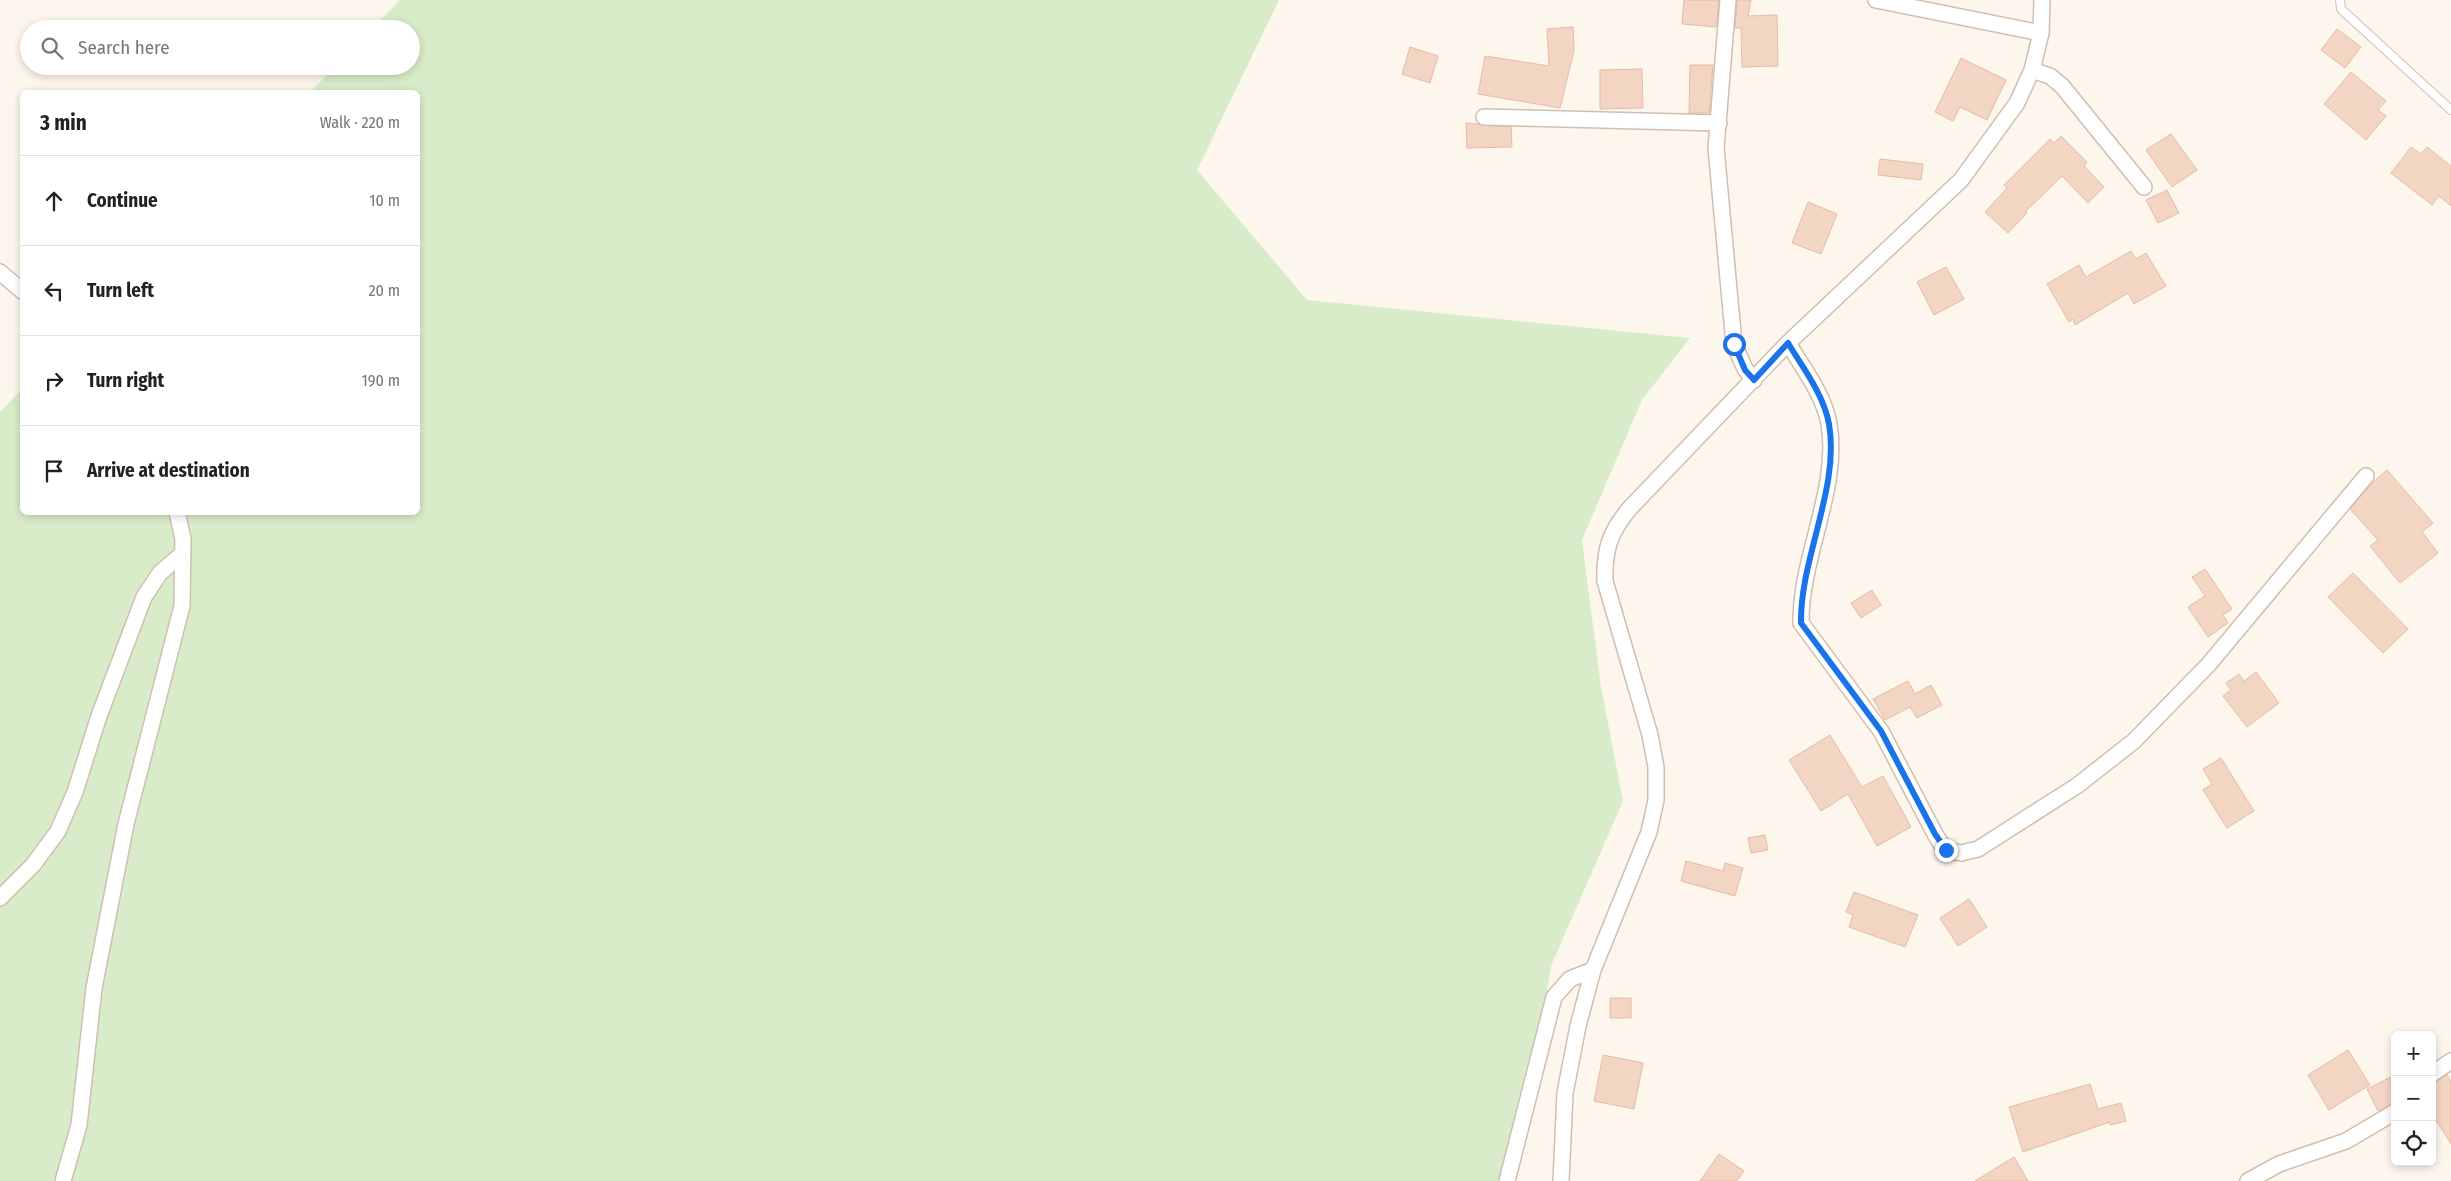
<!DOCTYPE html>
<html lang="en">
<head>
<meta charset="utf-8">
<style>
	:root { --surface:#fff; --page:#f2f2f2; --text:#222; --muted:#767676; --line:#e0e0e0 }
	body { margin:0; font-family:"Fira Sans Condensed",sans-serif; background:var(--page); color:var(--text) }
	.controls { position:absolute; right:15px; bottom:15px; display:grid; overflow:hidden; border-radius:8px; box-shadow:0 2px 8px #0003 }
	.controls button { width:45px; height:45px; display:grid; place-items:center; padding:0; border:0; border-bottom:1px solid var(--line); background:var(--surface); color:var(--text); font:25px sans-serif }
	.stop { position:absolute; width:15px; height:15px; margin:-11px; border:4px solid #1a73e8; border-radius:50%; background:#fff }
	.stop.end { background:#1a73e8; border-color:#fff; box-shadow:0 1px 5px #0008 }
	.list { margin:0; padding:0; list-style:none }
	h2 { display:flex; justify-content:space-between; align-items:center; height:65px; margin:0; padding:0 20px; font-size:21px }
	h2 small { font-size:16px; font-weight:400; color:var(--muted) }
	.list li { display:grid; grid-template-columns:32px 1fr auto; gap:15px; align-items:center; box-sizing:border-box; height:90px; padding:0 20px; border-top:1px solid var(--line) }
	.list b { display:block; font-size:19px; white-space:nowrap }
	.list em { font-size:16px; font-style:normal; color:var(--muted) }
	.icon { flex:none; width:28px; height:28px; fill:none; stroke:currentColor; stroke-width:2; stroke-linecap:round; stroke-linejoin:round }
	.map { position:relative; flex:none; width:2451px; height:1181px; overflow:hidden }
	.search { position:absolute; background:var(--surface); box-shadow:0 2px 8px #0003; left:20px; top:20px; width:400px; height:55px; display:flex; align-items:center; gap:12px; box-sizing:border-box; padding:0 18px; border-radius:28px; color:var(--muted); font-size:19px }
	.panel { position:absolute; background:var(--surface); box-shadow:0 2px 8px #0003; left:20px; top:90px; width:400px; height:425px; border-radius:8px }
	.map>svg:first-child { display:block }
	.green { fill:#d8ecc9 }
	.building { fill:#f3d5c3; stroke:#e6bba3 }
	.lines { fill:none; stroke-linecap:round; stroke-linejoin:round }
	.service-casing { stroke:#d1beb0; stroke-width:10 }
	.minor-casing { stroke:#d1beb0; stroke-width:18 }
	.service { stroke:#fff; stroke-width:8 }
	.minor { stroke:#fff; stroke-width:15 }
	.route { stroke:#1a73e8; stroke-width:6 }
</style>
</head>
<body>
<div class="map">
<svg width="2451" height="1181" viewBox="0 0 2451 1181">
	<rect width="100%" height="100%" fill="#fdf6ec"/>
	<!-- green -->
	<path class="green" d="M400 0H1279L1197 170 1307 300 1690 338 1642 400 1582 540 1601 687 1623 801 1551 966 1537 1057 1506 1181H0V412L22 389V512H418V92H310L336 66H411V29H372Z"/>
	<!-- building -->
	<path class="building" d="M1684 0H1719L1716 27 1682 24Z
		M1737 0H1751L1748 16 1777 15 1778 66 1742 67 1741 28H1735Z
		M1573 27 1574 51 1560 108 1478 94 1485 56 1549 66 1547 29Z
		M2337 29 2361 47 2345 68 2321 50Z
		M1410 47 1438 56 1430 83 1402 74Z
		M1961 58 2006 80 1987 120 1960 107 1953 121 1935 112Z
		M1690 65H1713L1709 113H1689Z
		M1642 69 1643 108 1600 109V70Z
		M2351 72 2386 101 2378 110 2386 116 2366 140 2324 104Z
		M1466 123 1511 127 1512 147 1467 148Z
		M2171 134 2197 170 2172 187 2146 150Z
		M2061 136 2087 162 2084 166 2104 187 2088 203 2062 176 2025 212 2027 213 2008 233 1985 212 2007 188 2004 185 2050 139 2054 143Z
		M2411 147 2421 154 2427 147 2451 166V206L2439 196 2432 205 2391 173Z
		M1880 159 1923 164 1921 180 1878 175Z
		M2167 190 2179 213 2158 223 2146 200Z
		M1808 202 1837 214 1821 254 1792 243Z
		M2131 251 2136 259 2146 253 2166 286 2134 304 2128 293 2075 325 2073 319 2069 322 2047 284 2079 265 2086 277Z
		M1946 267 1964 299 1934 315 1917 282Z
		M2387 470 2433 523 2422 532 2438 553 2400 583 2370 546 2378 540 2350 509 2372 483Z
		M2205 569 2232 609 2223 615 2228 623 2208 637 2188 607 2205 596 2192 577Z
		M2353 573 2408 629 2383 653 2328 597Z
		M1872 590 1881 605 1861 618 1851 603Z
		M2256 672 2279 703 2247 727 2223 696 2231 690 2226 683 2239 674 2244 681Z
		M1908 681 1915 694 1931 685 1942 705 1917 718 1910 707 1885 720 1873 699Z
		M1830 735 1862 787 1883 776 1911 827 1877 846 1848 794 1821 811 1789 760Z
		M2221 758 2254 811 2227 828 2203 790 2212 784 2203 769Z
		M1765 835 1768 850 1751 853 1748 838Z
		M1686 861 1723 871 1725 863 1743 868 1735 896 1681 881Z
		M1854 892 1918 915 1905 947 1849 927 1853 915 1846 912Z
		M1969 899 1987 927 1958 946 1940 918Z
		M1610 998H1631V1018H1610Z
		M2348 1050 2370 1085 2329 1110 2308 1075Z
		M1603 1055 1643 1063 1634 1109 1594 1101Z
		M2395 1075V1103L2378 1111 2367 1089Z
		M2447 1075 2451 1081V1144L2432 1114V1083Z
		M2090 1084 2098 1109 2121 1103 2126 1121 2110 1125V1122L2023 1152 2009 1107Z
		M1719 1154 1744 1171 1737 1181H1700Z
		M2014 1157 2028 1181H1975Z"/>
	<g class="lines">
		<defs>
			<path id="service" d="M2340 0 2341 9 2451 110"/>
			<path id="minor" d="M1728 0 1716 148 1734 344 1745 369 1754 380
				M1876 0 2041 33
				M2032 70 2050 76 2062 86 2144 187
				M1484 117 1719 123
				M0 272 22 291
				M1788 343C1803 368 1824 395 1829 424 1840 488 1800 558 1801 623L1881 731 1935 834 1945 850 1961 853 1978 849 2078 785 2134 741 2209 664 2366 476
				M0 898 33 865 58 831 75 792 99 716 144 597 160 573 182 554
				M2432 1074 2451 1061
				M63 1181 79 1125 94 988 126 824 182 606 183 539 177 512
				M1507 1181 1554 997 1570 979 1593 970
				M1561 1181 1565 1093 1578 1026 1593 970 1649 832 1656 800V767L1650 735 1605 581C1604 549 1610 531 1631 507L1788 343 1961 180 2017 103 2032 70 2041 33 2042 0
				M2248 1181 2279 1164 2346 1141 2395 1112"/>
		</defs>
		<!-- service casing -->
		<use href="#service" class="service-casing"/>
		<!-- minor casing -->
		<use href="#minor" class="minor-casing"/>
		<!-- service -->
		<use href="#service" class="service"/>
		<!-- minor -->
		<use href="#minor" class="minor"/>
	</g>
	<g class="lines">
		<!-- route -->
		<path class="route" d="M1734 344 1745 370 1754 380 1788 343C1803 368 1824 395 1829 424 1840 488 1800 558 1801 623L1881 731 1935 834 1946 850"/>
	</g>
</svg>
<div class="controls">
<button>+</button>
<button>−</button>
<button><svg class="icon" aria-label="locate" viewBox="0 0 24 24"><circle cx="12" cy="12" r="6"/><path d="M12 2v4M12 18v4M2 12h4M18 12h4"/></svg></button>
</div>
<div class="stop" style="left:1734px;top:344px"></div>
<div class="stop end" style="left:1946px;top:850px"></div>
<div class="search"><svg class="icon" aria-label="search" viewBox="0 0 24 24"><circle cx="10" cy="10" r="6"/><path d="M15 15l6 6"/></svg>Search here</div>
<section class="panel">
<h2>3 min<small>Walk · 220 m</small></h2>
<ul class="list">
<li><svg class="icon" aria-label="ahead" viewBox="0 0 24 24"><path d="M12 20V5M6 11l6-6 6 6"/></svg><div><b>Continue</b></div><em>10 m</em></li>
<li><svg class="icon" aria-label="left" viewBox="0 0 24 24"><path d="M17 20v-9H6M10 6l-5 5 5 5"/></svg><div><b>Turn left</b></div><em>20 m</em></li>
<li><svg class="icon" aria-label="right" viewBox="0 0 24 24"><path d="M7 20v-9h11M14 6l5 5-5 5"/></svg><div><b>Turn right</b></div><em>190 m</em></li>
<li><svg class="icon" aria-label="arrive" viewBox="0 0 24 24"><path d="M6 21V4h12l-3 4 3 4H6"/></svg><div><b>Arrive at destination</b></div></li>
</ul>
</section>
</div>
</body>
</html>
